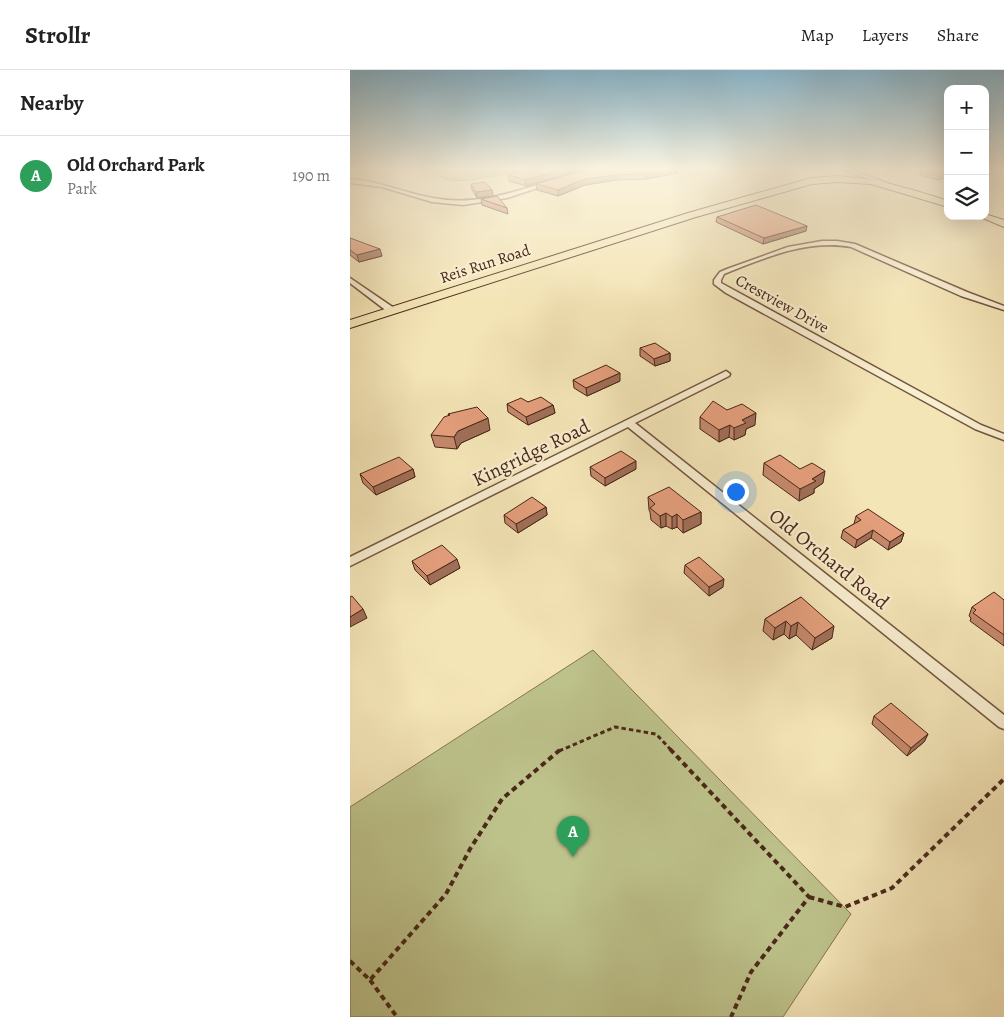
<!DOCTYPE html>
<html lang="en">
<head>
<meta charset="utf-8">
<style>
	:root { --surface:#fff; --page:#f6f6f6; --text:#222; --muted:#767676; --line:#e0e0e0; --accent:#2563eb }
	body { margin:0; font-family:Alegreya,serif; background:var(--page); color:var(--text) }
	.controls { position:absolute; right:15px; top:15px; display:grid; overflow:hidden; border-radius:10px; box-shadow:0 5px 20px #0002 }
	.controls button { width:45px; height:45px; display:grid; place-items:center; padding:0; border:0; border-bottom:1px solid var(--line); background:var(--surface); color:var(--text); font:25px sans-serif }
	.you { position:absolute; left:385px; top:421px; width:18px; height:18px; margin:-12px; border:4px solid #fff; border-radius:50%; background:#1a73e8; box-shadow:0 0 0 8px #1a73e833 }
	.badge { display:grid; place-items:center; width:32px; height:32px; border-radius:50%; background:var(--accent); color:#fff; font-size:16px; font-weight:700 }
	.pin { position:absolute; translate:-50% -41px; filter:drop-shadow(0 1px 2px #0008) }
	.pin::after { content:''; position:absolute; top:26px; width:18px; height:15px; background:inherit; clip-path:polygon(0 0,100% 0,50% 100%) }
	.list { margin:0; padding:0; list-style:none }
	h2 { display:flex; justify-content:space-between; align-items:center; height:65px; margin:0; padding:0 20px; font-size:21px }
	h2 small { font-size:16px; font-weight:400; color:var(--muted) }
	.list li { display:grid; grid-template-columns:32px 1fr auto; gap:15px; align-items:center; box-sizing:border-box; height:80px; padding:0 20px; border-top:1px solid var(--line) }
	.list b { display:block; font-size:19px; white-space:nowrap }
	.list p { margin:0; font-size:16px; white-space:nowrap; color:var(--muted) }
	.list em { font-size:16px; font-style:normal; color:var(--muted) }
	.icon { flex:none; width:28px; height:28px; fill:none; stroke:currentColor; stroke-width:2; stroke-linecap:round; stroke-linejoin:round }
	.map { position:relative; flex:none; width:654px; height:947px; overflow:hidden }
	header { display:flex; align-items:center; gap:30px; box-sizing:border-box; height:70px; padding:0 25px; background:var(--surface); border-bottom:1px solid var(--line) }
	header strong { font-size:24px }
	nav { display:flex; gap:28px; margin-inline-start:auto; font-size:18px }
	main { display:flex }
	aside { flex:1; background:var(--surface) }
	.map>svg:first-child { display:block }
	.green { fill:#bec38c; stroke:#847552 }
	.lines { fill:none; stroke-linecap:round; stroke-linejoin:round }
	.minor-casing { stroke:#745640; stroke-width:3 }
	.primary-casing { stroke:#4a2718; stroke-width:2 }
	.path-far1 { stroke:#4a2718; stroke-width:3; stroke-dasharray:4.5 3; stroke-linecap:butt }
	.path { stroke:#4a2718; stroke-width:4; stroke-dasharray:5.5 4; stroke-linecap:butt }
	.minor { fill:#f8eed0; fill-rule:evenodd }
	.primary { fill:#f4e5b7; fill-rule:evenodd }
	.wall { fill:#c5896c; stroke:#4a2718 }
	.shaded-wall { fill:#a06f58; stroke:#4a2718 }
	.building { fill:#e59f7d; stroke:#4a2718 }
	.labels { text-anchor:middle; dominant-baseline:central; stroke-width:4.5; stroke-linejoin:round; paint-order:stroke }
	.far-street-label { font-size:16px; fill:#4a2718; stroke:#f8eed0 }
	.street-label { font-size:20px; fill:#4a2718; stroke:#f8eed0 }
</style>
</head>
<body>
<header>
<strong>Strollr</strong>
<nav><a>Map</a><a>Layers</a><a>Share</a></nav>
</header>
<main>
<aside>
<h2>Nearby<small></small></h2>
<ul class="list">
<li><span class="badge" style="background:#2e9e5b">A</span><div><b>Old Orchard Park</b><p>Park</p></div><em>190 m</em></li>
</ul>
</aside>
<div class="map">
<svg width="654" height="947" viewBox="0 0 654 947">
	<rect width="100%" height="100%" fill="#f4e5b7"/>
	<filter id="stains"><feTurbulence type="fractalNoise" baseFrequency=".004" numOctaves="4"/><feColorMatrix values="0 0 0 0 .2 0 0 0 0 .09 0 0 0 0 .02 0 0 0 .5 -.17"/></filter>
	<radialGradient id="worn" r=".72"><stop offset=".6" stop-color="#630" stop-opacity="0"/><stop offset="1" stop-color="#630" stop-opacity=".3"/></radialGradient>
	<!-- green -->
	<path class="green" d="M57 98H184L122 110 102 111 76 101Z
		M243 580 501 844 433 947H0V737Z"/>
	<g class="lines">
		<defs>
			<path id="minor" d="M489 98H495L548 117 543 118Z
				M0 109C29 111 54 123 83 128 124 136 161 123 200 111L203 113 157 128 113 135 82 132 32 117 0 113Z
				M472 171H487L505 174 617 222 654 236V240L611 226 501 177C458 169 414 188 374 204L371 210V213L631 355 654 364V370L625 359 376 223 364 214V210L370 202 377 199 438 177Z
				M0 208 44 238V242H38L0 213Z
				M376 301 380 304 379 306 285 353 654 645V659L649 657 278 357 0 496V487Z"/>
			<path id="primary" d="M487 106C529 109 558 118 598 131V137L521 114 487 112 462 114 346 147 0 258V250L338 143 461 108Z
				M635 144 654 150V157L628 146H635Z"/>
		</defs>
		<!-- minor casing -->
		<use href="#minor" class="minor-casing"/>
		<!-- primary casing -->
		<use href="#primary" class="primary-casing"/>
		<!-- path-far1 -->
		<path class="path-far1" d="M209 681 265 657 306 664 322 681"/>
		<!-- path -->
		<path class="path" d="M320 679 459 827 401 902 381 947
			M459 827 495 837 542 818 654 709
			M0 891 20 910 96 824 120 779 152 729 211 679
			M20 910 47 947"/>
		<!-- minor -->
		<use href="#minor" class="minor"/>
		<!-- primary -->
		<use href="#primary" class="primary"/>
	</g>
	<!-- wall -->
	<path class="wall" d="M327 98V103L296 109 266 110 235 115 208 126 187 120 186 114Z
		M598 98V106L589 110 570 105 571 99Z
		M232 100 176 116 159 111 158 105Z
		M121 114 142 120 143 126 127 128 122 120Z
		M131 129 157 138 158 144 132 135Z
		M367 147 457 156 456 161 413 174 366 152Z
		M0 168 32 186 9 192 0 185Z
		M290 278 320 283V291L305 296 290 286Z
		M223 310 270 311 237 326 224 318Z
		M178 332 203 335 205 343 178 355 158 342 157 334Z
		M377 340 405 355 396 359 395 365 384 370 379 367 369 372 350 359V347Z
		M98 344 140 360 111 373 107 379 85 377 81 365 99 346Z
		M414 393 450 399 473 413 464 419V423L449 431 413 405Z
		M240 397 286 399 255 416 241 406Z
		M63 399 65 407 26 425 13 413 10 404Z
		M298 427 351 442V454L333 463 327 457 322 459 316 456 311 458 301 450 300 442 299 440Z
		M196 437 197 445 168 463 155 453 154 445Z
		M506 446 554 463 551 472 538 480 521 468 505 478 491 468 493 460 504 454Z
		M62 491 110 498 80 515 65 500Z
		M335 495 373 517 359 526 334 503Z
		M451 527 482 568 462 580 446 565 439 569 434 564 423 570 413 561 415 549Z
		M654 530V576L620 551 621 548 619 546 622 537Z
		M524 646 578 664 574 672 557 686 522 654Z"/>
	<!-- shaded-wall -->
	<path class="shaded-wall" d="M219 98H261L232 100 176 116 175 110Z
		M324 98H327V103L296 109 295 104Z
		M598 101V106L589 110 590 104Z
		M266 105V110L235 115 208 126V120L235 109Z
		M142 120 143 126 127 128 126 122Z
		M457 156 456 161 413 174 414 168Z
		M30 179 32 186 9 192 7 185Z
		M320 283V291L305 296 304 289Z
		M270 303V311L237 326 236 318Z
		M203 335 205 343 178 355 176 347Z
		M406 343 405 355 396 359 395 365 384 370V358L392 350Z
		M138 348 140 360 111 373 107 379 104 367 108 361Z
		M380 355 379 367 369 372V360Z
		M286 391V399L255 416V408Z
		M63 399 65 407 26 425 23 417Z
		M475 401 473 413 464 419V423L449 431 450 419 462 409Z
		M196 437 197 445 168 463 166 454Z
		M351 442V454L333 463V450Z
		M316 443V456L311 458 310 446Z
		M327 444V457L322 459V447Z
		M523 460 521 468 505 478 507 470Z
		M554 463 551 472 538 480 540 472Z
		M107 489 110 498 80 515 77 506Z
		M374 509 373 517 359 526V517Z
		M13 539 17 548 0 557V547Z
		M436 551 434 564 423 570 425 558Z
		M448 552 446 565 439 569 441 556Z
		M484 556 482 568 462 580 465 568Z
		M578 664 574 672 557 686 561 678Z"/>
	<!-- building -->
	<path class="building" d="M180 98H219L175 110 158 105Z
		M281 98H324L295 104 266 105 235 109 208 120 186 114 227 102Z
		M574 98H598V101L590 104 571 99Z
		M135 112 142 120 126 122 121 114Z
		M147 126 157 138 131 129Z
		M406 135 457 156 414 168 367 147Z
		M0 168 30 179 7 185 0 180Z
		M305 273 320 283 304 289 290 278Z
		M256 295 270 303 236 318 223 310Z
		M191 327 203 335 176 347 157 334 171 328 178 332Z
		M363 331 377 340 392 334 406 343 392 350 396 353 384 358 380 355 369 360 350 347Z
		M127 337 138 348 108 361 104 367 81 365 94 347 100 345 98 344Z
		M271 381 286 391 255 408 240 397Z
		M430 385 450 399 462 393 475 401 462 409 466 411 450 419 414 393Z
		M49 387 63 399 23 417 10 404Z
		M319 417 351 442 333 450 327 444 322 447 316 443 310 446 300 438 305 434 298 427Z
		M182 427 196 437 166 454 154 445Z
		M518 439 554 463 540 472 523 460 507 470 493 460 511 450 506 446Z
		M92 475 107 489 77 506 62 491Z
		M349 487 374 509 359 517 335 495Z
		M644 522 654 530V565L623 543 626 540 622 537Z
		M2 526 13 539 0 547V527Z
		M451 527 484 556 465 568 448 552 441 556 436 551 425 558 415 549Z
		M541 633 578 664 561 678 524 646Z"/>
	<!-- sky -->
	<linearGradient id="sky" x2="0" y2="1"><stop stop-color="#89b8d0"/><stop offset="0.43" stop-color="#faf3df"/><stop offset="1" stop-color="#faf3df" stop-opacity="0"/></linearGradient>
	<rect width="654" height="230" fill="url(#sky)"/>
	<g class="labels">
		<!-- far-street labels -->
		<g class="far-street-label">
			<text transform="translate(135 194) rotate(-18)">Reis Run Road</text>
			<text transform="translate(432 234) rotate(29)">Crestview Drive</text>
		</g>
		<!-- street labels -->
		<g class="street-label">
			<text transform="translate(181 383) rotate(-26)">Kingridge Road</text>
			<text transform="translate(479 489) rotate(39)">Old Orchard Road</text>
		</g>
	</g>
	<rect width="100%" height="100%" filter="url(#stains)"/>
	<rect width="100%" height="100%" fill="url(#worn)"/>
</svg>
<div class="controls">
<button>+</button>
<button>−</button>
<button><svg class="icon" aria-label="layers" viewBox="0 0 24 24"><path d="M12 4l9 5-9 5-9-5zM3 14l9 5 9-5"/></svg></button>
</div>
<div class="you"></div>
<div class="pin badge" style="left:223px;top:787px;background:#2e9e5b">A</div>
</div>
</main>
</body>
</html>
